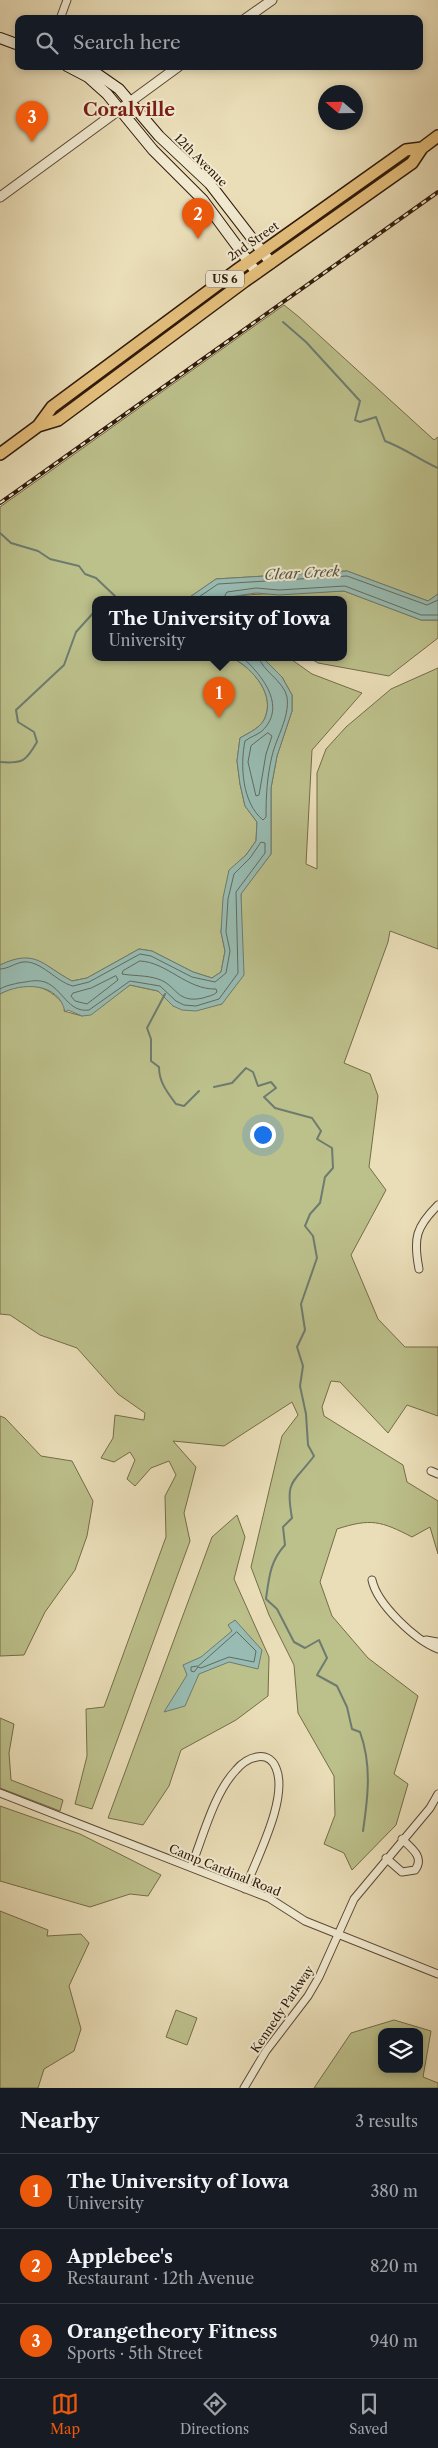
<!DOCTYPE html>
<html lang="en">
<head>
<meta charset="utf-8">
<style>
	:root { --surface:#171b24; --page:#242831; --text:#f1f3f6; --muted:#9ea1a6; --line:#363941; --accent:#ea580c }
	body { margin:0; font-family:"Libre Caslon Text",serif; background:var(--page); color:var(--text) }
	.controls { position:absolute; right:15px; bottom:15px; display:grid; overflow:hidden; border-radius:10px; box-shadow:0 2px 8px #0003 }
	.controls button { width:45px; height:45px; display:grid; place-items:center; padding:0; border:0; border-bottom:1px solid var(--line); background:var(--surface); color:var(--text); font:25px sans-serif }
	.compass { position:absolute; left:318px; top:85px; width:45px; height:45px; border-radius:50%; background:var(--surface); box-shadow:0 2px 8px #0003; rotate:290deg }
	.you { position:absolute; left:262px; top:1134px; width:18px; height:18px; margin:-12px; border:4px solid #fff; border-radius:50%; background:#1a73e8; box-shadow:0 0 0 8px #1a73e833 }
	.badge { display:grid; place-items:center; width:32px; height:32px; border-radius:50%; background:var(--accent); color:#fff; font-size:16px; font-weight:700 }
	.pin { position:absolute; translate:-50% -41px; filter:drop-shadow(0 1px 2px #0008) }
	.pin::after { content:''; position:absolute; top:26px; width:18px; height:15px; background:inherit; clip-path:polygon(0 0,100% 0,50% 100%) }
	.popup { position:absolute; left:92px; top:596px; width:255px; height:65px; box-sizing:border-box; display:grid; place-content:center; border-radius:10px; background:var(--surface); filter:drop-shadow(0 1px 4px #0005); font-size:16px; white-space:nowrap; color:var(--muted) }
	.popup b { font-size:19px; color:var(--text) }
	.popup::after { content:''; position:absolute; left:50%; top:100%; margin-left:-10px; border:10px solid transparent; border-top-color:var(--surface) }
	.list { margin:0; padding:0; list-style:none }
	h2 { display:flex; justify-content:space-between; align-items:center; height:65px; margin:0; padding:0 20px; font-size:21px }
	h2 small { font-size:16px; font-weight:400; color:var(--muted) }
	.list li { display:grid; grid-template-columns:32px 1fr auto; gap:15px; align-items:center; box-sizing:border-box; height:75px; padding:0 20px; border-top:1px solid var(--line) }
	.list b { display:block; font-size:19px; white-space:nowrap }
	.list p { margin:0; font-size:16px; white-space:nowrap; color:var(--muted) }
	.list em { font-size:16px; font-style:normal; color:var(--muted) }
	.icon { flex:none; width:28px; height:28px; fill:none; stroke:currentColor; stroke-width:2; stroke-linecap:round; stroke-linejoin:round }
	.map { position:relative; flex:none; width:438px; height:2088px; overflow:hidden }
	.search { position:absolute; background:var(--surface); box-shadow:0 2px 8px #0003; left:15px; right:15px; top:15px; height:55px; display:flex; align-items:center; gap:12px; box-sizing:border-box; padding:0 18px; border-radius:10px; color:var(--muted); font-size:19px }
	.sheet { height:290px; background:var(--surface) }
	nav { display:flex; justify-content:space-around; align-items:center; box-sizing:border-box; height:70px; border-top:1px solid var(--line); background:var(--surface); font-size:14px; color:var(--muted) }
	nav a { display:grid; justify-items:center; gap:2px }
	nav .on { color:var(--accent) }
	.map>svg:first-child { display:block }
	.green { fill:#bcc08b; stroke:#756c4a; fill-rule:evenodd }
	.water { fill:#98bcb3; stroke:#6e7b6f }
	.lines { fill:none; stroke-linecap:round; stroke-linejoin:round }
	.shore { stroke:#636a5e; stroke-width:1 }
	.stream { stroke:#6e7b6f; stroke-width:2 }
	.minor-casing { stroke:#5d4a36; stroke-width:9 }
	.tertiary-casing { stroke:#5d4a36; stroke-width:11 }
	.secondary-casing { stroke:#2e190a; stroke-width:12 }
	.primary-casing { stroke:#2e190a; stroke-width:14 }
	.minor { stroke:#f1ead1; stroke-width:7 }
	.tertiary { stroke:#f1ead1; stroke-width:9 }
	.secondary { stroke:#f1ead1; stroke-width:10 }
	.primary { stroke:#e5bf7c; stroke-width:11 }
	.rail-casing { stroke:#2e190a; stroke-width:4 }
	.rail { stroke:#f1ead1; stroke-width:2; stroke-dasharray:5.5; stroke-linecap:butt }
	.labels { text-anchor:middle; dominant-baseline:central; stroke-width:4; stroke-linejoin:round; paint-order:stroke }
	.shield { fill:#f1ead1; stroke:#685846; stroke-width:1 }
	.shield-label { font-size:11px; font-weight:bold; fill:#2e190a }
	.street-label { font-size:12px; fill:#2e190a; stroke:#f1ead1 }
	.water-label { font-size:14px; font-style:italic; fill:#535245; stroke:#f1ead1 }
	.district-label { font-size:18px; font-weight:bold; fill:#7a1f14; stroke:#f1ead1 }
</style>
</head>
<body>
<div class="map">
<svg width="438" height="2088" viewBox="0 0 438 2088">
	<rect width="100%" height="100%" fill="#eadeb8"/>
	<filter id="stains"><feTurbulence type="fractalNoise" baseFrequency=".004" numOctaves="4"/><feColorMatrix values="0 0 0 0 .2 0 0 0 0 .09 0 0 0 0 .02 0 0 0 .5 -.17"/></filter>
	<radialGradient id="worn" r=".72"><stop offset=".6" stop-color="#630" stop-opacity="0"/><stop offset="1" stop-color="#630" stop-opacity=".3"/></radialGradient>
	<!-- green -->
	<path class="green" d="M284 305 299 317 434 440 438 437V594L428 601 347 571 216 579 187 599H95V657H230C249 665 274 691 266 715 263 727 250 732 240 738L237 761 240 784 245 806 257 822 256 841 246 855 229 871 221 932 225 951 221 972 212 978 193 972 152 951 139 949 87 978 72 981C42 965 36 949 0 965V507Z
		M344 591 421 620H438V638L389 676 318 663 308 657H343V599L221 598C262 592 303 593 344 591Z
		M262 657H288L312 674 362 693 312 750 306 864 317 869V773L326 749 346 727 391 689 438 668V949L390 931 388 942 344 1063 370 1074 378 1096 369 1167 386 1190 351 1255 378 1319 405 1347H438V1416L407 1405 388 1433 340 1382 331 1381 322 1407 324 1416 403 1465 407 1482 438 1501V1554L430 1527 412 1537C381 1521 371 1518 337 1529L320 1582 332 1616 368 1658 418 1696 394 1774 408 1784 396 1825 352 1870 344 1853 324 1844 335 1815 334 1776 298 1713 294 1665 269 1615 251 1567 282 1436 298 1415 292 1402 224 1446 173 1441 196 1467 184 1513 190 1541 92 1809 75 1804 87 1756 86 1709 104 1707 166 1537 165 1496 176 1475 169 1461 151 1468 135 1486 127 1479 135 1460 130 1452 114 1462 101 1458 113 1438 115 1415 144 1420 145 1413 118 1394 77 1348 40 1335 10 1315 0 1314V994C24 980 47 983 65 1006L64 1011 82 1016 130 985 158 991 173 1006 222 1004 240 911 241 893 271 854V788L277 756 292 711V695L282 677Z
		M0 1416 5 1418 41 1456 72 1461 93 1501 87 1536 75 1570 45 1612 24 1655 0 1656Z
		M237 1515 245 1537 234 1579 269 1657 268 1696 236 1720 181 1750 169 1786 143 1825 108 1818 212 1537Z
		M0 1718 14 1724 9 1753 11 1780 63 1800 60 1811 0 1788Z
		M0 1806 80 1834 161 1875 148 1896 130 1894 90 1907 0 1881Z
		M0 1911 48 1930 47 1936 81 1934 89 1943 69 1986 81 2029 74 2051 44 2069 38 2088H0Z
		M176 2010 197 2018 187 2045 166 2037Z
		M394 2020 431 2031 423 2077 438 2083V2088H314L351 2033ZM382 2032H419V2069H382Z"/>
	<!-- water -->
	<path class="water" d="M347 571 428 601 438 594V620H421L344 591 279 595 256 593 216 599H187L216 579Z
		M230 657H262L282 677 292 695V711L277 756 271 788V854L241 894 244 975 222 1004 196 1011 182 1010 173 1006 158 991 130 985 91 1015 82 1016 68 1010 65 1012C59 982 22 982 0 994V965C36 948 42 965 72 981L87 978 139 949 152 951 193 972 212 978 221 972 225 951 221 932 223 898 229 870 246 855 256 841 257 822 245 806 240 784 237 761 240 738C250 732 263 727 266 715 274 691 249 665 230 657Z
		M235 1620 262 1650 258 1669 229 1662 199 1674 185 1706 164 1712 187 1675 183 1665 201 1657 232 1631 228 1625Z"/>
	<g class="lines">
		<!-- shore -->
		<path class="shore" d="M196 599 218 584 347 576 427 605 438 600
			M223 599 227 592 256 588 279 590 345 586 421 615H438
			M242 657C261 674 288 706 262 731 257 735 250 737 245 741 240 765 242 803 263 820L266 817C266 796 267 777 272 756 276 738 290 717 287 697 284 681 261 670 259 657
			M268 733 272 736 266 754 259 795 256 796 248 762 251 746Z
			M140 961C167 962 187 990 216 989L217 992C213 996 208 996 203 998 176 1004 177 985 158 979 146 975 133 976 122 974L123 971Z
			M0 969C8 969 15 963 23 962 41 960 56 982 73 986L89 982 140 954 151 956 192 977 215 982 226 973 230 951 226 932 228 899 234 874 250 858 261 842 265 843V853L236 892 238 973 219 999 196 1006 184 1005 176 1001 160 986 130 981 89 1010C68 1013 63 989 45 982 35 979 28 982 18 983 11 985 7 985 0 989
			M116 976 118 980 87 1004 75 1001 71 996 73 993 91 988Z
			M237 1632 256 1651 254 1662 229 1657 201 1668 198 1667 194 1672 191 1671V1667L198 1666Z"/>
		<!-- stream -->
		<path class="stream" d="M283 322 306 342 360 401 355 420 360 422 376 417 385 441C404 448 420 460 438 468
			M0 533 11 543 38 551 50 559 79 566 85 574 96 578 118 599
			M0 762C23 764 26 761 37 742L34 732 18 722 16 710 64 665 76 632 95 611
			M165 994 147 1028 151 1039V1061L159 1067C159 1082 167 1092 176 1104L184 1106 199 1091
			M214 1087 232 1083 246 1068 253 1072 258 1086 271 1082 276 1088 264 1097 275 1108 312 1118 321 1131 317 1139 332 1148 333 1168 325 1177 320 1203 310 1214 305 1226 313 1236 317 1258 301 1304 305 1330 297 1347 303 1366 300 1386 306 1414 308 1445 314 1456C293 1484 285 1479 292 1518L283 1527 285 1545C270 1561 269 1578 266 1599L277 1609 294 1642 305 1648 319 1640 327 1658 317 1675 337 1686 347 1707 352 1729 360 1732C372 1765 368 1797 363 1831"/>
		<defs>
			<path id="minor" d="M60 19 67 0
				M419 1269C413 1238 416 1227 438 1205
				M431 1471 438 1474
				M372 1580C377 1604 415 1640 438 1649
				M426 1640 438 1642
				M0 1793 269 1898 305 1921 438 1974
				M386 1858 402 1872 415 1870C425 1857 411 1848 402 1839
				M191 1867C203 1837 214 1793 236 1770 246 1758 268 1748 276 1768 289 1798 256 1859 245 1889
				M244 2088 266 2051 308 1996 319 1977 354 1899 430 1808 438 1794"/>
			<path id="tertiary" d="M245 19 272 0
				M0 197 179 66"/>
			<path id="secondary" d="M0 38 19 45
				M67 66 88 77 107 94 153 150 203 200 257 273
				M80 66 96 73 119 89 159 136 210 184 271 263"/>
			<path id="primary" d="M38 426 58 420 245 281 412 163 422 148 438 136
				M0 454 38 426 52 407 237 270 406 150 422 148"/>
		</defs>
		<!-- minor casing -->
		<use href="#minor" class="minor-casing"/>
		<!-- tertiary casing -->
		<use href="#tertiary" class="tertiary-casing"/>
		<!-- secondary casing -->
		<use href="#secondary" class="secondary-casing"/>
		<!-- primary casing -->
		<use href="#primary" class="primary-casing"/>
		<!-- minor -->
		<use href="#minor" class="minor"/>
		<!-- tertiary -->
		<use href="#tertiary" class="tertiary"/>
		<!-- secondary -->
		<use href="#secondary" class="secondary"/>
		<!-- primary -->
		<use href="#primary" class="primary"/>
		<defs>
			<path id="rail" d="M0 503 438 192"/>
		</defs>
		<!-- rail casing -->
		<use href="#rail" class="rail-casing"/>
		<!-- rail -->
		<use href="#rail" class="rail"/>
	</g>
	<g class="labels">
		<!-- shield labels -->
		<rect class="shield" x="206" y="270.5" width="38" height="17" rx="4"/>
		<g class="shield-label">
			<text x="225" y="279">US 6</text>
		</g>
		<!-- street labels -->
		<g class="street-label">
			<text transform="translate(201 160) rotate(45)">12th Avenue</text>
			<text transform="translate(253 241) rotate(-35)">2nd Street</text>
			<text transform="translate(225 1870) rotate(22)">Camp Cardinal Road</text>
			<text transform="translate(282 2009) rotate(-56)">Kennedy Parkway</text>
		</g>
		<!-- water labels -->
		<g class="water-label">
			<text transform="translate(302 573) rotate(-3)">Clear Creek</text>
		</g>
		<!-- district labels -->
		<g class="district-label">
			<text x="129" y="110">Coralville</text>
		</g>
	</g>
	<rect width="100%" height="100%" filter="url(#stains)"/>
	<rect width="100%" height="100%" fill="url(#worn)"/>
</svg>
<div class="controls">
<button><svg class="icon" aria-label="layers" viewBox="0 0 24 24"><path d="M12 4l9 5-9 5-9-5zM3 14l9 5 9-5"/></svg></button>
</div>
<svg class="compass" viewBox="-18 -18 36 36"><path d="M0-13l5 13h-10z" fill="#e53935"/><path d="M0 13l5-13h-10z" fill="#9ea1a6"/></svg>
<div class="you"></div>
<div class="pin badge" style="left:219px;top:718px">1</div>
<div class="popup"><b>The University of Iowa</b>University</div>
<div class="pin badge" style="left:198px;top:239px">2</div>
<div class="pin badge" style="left:32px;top:142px">3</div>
<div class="search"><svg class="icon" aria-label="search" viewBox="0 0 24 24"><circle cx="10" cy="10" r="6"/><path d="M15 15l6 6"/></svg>Search here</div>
</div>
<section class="sheet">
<h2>Nearby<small>3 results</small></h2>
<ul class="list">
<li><span class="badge">1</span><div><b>The University of Iowa</b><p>University</p></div><em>380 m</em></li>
<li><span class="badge">2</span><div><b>Applebee's</b><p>Restaurant · 12th Avenue</p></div><em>820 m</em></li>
<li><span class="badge">3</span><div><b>Orangetheory Fitness</b><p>Sports · 5th Street</p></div><em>940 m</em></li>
</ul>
</section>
<nav>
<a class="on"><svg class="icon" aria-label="map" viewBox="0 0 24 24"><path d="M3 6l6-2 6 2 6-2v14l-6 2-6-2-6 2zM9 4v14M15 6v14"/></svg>Map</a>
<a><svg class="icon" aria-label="directions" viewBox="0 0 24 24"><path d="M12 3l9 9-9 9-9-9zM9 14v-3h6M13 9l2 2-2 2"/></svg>Directions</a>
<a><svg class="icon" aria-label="saved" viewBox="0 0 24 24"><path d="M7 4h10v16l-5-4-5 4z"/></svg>Saved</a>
</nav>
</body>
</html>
